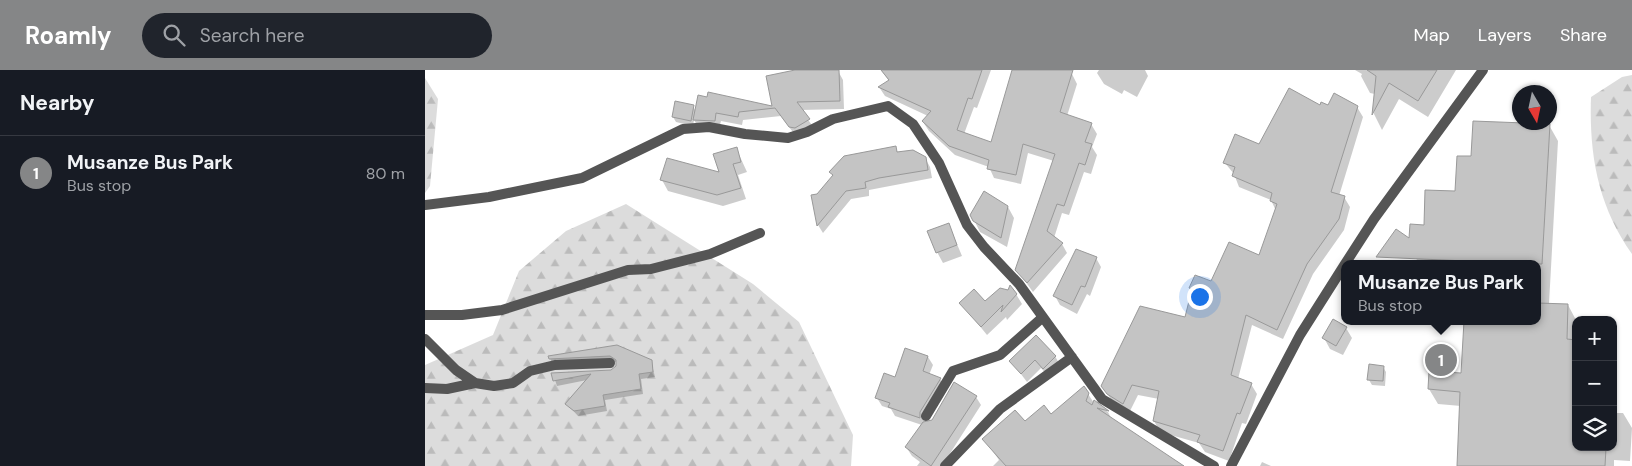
<!DOCTYPE html>
<html lang="en">
<head>
<meta charset="utf-8">
<style>
	:root { --surface:#171b24; --page:#20242c; --text:#f1f3f6; --muted:#9ea1a6; --line:#363941; --accent:#858687 }
	body { margin:0; font-family:"DM Sans",sans-serif; background:var(--page); color:var(--text) }
	.controls { position:absolute; right:15px; bottom:15px; display:grid; overflow:hidden; border-radius:10px; box-shadow:0 1px 4px #0004 }
	.controls button { width:45px; height:45px; display:grid; place-items:center; padding:0; border:0; border-bottom:1px solid var(--line); background:var(--surface); color:var(--text); font:25px sans-serif }
	.compass { position:absolute; left:1087px; top:15px; width:45px; height:45px; border-radius:50%; background:var(--surface); box-shadow:0 1px 4px #0004; rotate:171deg }
	.you { position:absolute; left:774px; top:226px; width:18px; height:18px; margin:-12px; border:4px solid #fff; border-radius:50%; background:#1a73e8; box-shadow:0 0 0 8px #1a73e833 }
	.badge { display:grid; place-items:center; width:32px; height:32px; border-radius:50%; background:var(--accent); color:#fff; font-size:16px; font-weight:700 }
	.pin { position:absolute; translate:-50% -50%; border:2px solid #fff; box-shadow:0 1px 5px #0006 }
	.popup { position:absolute; left:916px; top:190px; width:200px; height:65px; box-sizing:border-box; display:grid; place-content:center; border-radius:10px; background:var(--surface); filter:drop-shadow(0 1px 4px #0005); font-size:16px; white-space:nowrap; color:var(--muted) }
	.popup b { font-size:19px; color:var(--text) }
	.popup::after { content:''; position:absolute; left:50%; top:100%; margin-left:-10px; border:10px solid transparent; border-top-color:var(--surface) }
	.list { margin:0; padding:0; list-style:none }
	h2 { display:flex; justify-content:space-between; align-items:center; height:65px; margin:0; padding:0 20px; font-size:21px }
	h2 small { font-size:16px; font-weight:400; color:var(--muted) }
	.list li { display:grid; grid-template-columns:32px 1fr auto; gap:15px; align-items:center; box-sizing:border-box; height:75px; padding:0 20px; border-top:1px solid var(--line) }
	.list b { display:block; font-size:19px; white-space:nowrap }
	.list p { margin:0; font-size:16px; white-space:nowrap; color:var(--muted) }
	.list em { font-size:16px; font-style:normal; color:var(--muted) }
	.icon { flex:none; width:28px; height:28px; fill:none; stroke:currentColor; stroke-width:2; stroke-linecap:round; stroke-linejoin:round }
	.map { position:relative; flex:none; width:1207px; height:396px; overflow:hidden }
	header { display:flex; align-items:center; gap:30px; box-sizing:border-box; height:70px; padding:0 25px; background:var(--accent); color:#fff }
	header strong { font-size:24px }
	nav { display:flex; gap:28px; margin-inline-start:auto; font-size:18px }
	.search { width:350px; height:45px; background:var(--page); display:flex; align-items:center; gap:12px; box-sizing:border-box; padding:0 18px; border-radius:28px; color:var(--muted); font-size:19px }
	main { display:flex }
	aside { flex:1; background:var(--surface) }
	.map>svg:first-child { display:block }
	.forest { fill:url(#forest-firs) }
	.shadow { fill:#0003 }
	.building { fill:#c4c4c4; stroke:#999 }
	.lines { fill:none; stroke-linecap:round; stroke-linejoin:round }
	.street { stroke:#555; stroke-width:10 }
</style>
</head>
<body>
<header>
<strong>Roamly</strong>
<div class="search"><svg class="icon" aria-label="search" viewBox="0 0 24 24"><circle cx="10" cy="10" r="6"/><path d="M15 15l6 6"/></svg>Search here</div>
<nav><a>Map</a><a>Layers</a><a>Share</a></nav>
</header>
<main>
<aside>
<h2>Nearby<small></small></h2>
<ul class="list">
<li><span class="badge">1</span><div><b>Musanze Bus Park</b><p>Bus stop</p></div><em>80 m</em></li>
</ul>
</aside>
<div class="map">
<svg width="1207" height="396" viewBox="0 0 1207 396">
	<defs>
		<pattern id="forest-firs" width="22" height="20" patternUnits="userSpaceOnUse" patternTransform="scale(1.25)"><rect width="22" height="20" fill="#dcdcdc"/><path d="M5 1l3.5 6h-7zM16 11l3.5 6h-7z" fill="#bbb"/></pattern>
	</defs>
	<rect width="100%" height="100%" fill="#fff"/>
	<!-- forest -->
	<path class="forest" d="M1207 5V184C1173 136 1164 85 1166 27L1197 7Z
		M0 8 13 29 5 116 0 123Z
		M201 134 328 214 374 252 428 365 426 396H0V295L68 265 94 201 141 161Z"/>
	<!-- shadow -->
	<path class="shadow" d="M370 0 413 1 418 10 419 39 376 40 389 58 370 65 356 46 318 50 317 55 296 51 294 59 274 58 269 50 268 56 251 52 248 47 268 37 271 41 349 37Z
		M456 0H566L552 38 549 37 539 64 567 74 588 0H635L647 4 652 14 642 46 666 54 672 64 667 77 672 85 666 104 659 102 644 145 637 143 629 168 637 174 642 183 608 222 592 200 629 91 603 83 596 114 569 108 564 97 530 85 504 61 498 52 503 46 460 26 454 17 464 11Z
		M674 0H720L723 6 712 27 699 20 697 24 679 14 672 3Z
		M930 0H1031L1003 47 974 29 957 60 949 44 950 24 945 23 936 6 937 4Z
		M896 36 932 37 938 47 914 126 919 127 925 137 919 160 888 204 858 269 827 255 813 309 826 314 832 324 821 354 817 353 804 391 780 382 774 373 735 362 729 351 734 329 713 325 704 343 689 334 677 316 760 248 767 222 765 218 786 213 835 187 851 141 846 130 814 117 809 104 800 93 834 75Z
		M1124 55 1133 71 1124 234 1143 235 1151 250V377H1188V343H1198L1207 358 1205 391 1189 390V396H1033L1036 336 1013 334 1004 319 1037 305 1112 251V194H994L991 188 1031 123 1047 87Z
		M470 77 473 83 500 88 505 97 507 108 444 120V126L426 129 398 163 393 155 388 126 393 125 408 107 406 102Z
		M311 78 322 102 313 105 321 129 298 136 243 121 237 110 296 104Z
		M583 137 589 148 582 177 555 162 549 150Z
		M524 155 537 186 518 193 512 182Z
		M671 188 676 197 665 226 662 224 652 244 635 235 630 226Z
		M591 224 597 234 582 250 581 247 562 265 536 233H560Z
		M921 258 927 268 918 285 905 279 899 268Z
		M191 276 226 291 230 307 216 309 218 324 180 330 182 341 153 346 142 334 162 310 132 316 128 304 186 301 193 296 191 292 128 294 124 287Z
		M630 286 635 295 624 307 616 298 602 312 586 291Z
		M503 287 508 295 504 305 515 309 520 317 498 353 508 351 551 327 556 335 517 396H492L495 392 487 386 481 377 497 355 470 346 466 339 457 336 452 328 471 309Z
		M958 297 961 302 960 316 947 315 944 310Z
		M663 324 669 333 683 342 687 350 757 396H568L574 390 559 369 625 345Z
		M837 392 846 396H835Z"/>
	<!-- building -->
	<path class="building" d="M370 0H414L415 31 372 32 385 49 370 58 364 57 350 38 314 42 313 47 291 43 290 51 268 50 273 25 282 27 283 22 347 36 341 6Z
		M456 0H557L547 29 543 28 532 60 566 72 587 0H648L635 42 667 53 660 72 667 74 660 95 654 93 639 136 632 134 622 161 638 173 602 213 590 200 630 84 598 74 591 105 562 99 564 90 524 76 497 51 506 41 453 17 464 10Z
		M942 0H1012L993 31 964 13 947 45 951 6Z
		M864 18 895 35 896 32 903 35 909 23 933 36 906 122 920 126 914 149 882 194 852 260 821 245 806 305 827 313 815 344 812 343 798 381 772 372 775 365 728 351 734 321 707 315 698 334 682 324 676 316 715 236 760 247 767 219 764 218 770 205 786 211 804 172 834 185 852 134 845 131 847 123 807 106 810 97 798 93 810 64 834 74Z
		M250 31 269 35 266 51 247 47Z
		M1048 51 1125 54 1117 194H1041V191L951 187 971 159 984 168 985 154 999 155 1000 120 1030 121 1032 86H1046Z
		M471 76 472 82 488 80 501 87 503 100 454 108 440 112 441 118 421 121 392 156 386 125 392 124 408 105 404 102 419 86Z
		M312 77 316 92 308 94 316 118 292 125 235 110 242 88 294 102 288 84Z
		M559 121 583 136 576 168 548 151 545 145Z
		M524 153 532 175 511 183 502 161Z
		M651 179 672 187 660 217 656 216 647 235 628 226Z
		M585 215 592 224 576 242 578 235 556 257 534 233 549 219 560 231 575 218 583 220Z
		M1112 233 1143 234 1142 269 1151 270V377L1181 378 1180 396H1032L1035 322 1003 319 1004 301 1036 303 1039 251H1112Z
		M908 249 922 257 911 276 897 268Z
		M611 265 631 286 618 299 610 290 596 304 584 291Z
		M192 275 227 290 228 302 214 304 216 319 178 325 180 336 149 341 140 334 166 304 128 311 126 303 186 300 191 296V290L185 286 124 289 123 286Z
		M480 278 503 286 498 301 516 308 495 342V348L463 337 465 333 450 328 459 303 470 307Z
		M944 294 959 296 958 311 942 310Z
		M529 312 552 326 506 396 480 377 498 352 507 350Z
		M659 316 664 323 661 331 667 335 669 330 684 341 672 338 759 396H581L557 369 590 340 600 351 619 335 626 344Z"/>
	<g class="lines">
		<!-- street -->
		<path class="street" d="M0 135 64 127 157 108 258 59 284 57 320 64 363 68 382 62 408 49 463 36 488 54 514 93 542 155 559 177 594 214 677 329 789 396
			M920 194 949 149 1058 0
			M0 245H37L77 240 203 200 226 199 285 184 335 163
			M0 269 31 300 50 313
			M0 318 22 319 50 313 69 316 88 313 105 301 130 295 185 293
			M501 346 528 301 575 285 618 247
			M520 396 575 339 647 287
			M806 396 875 265 920 194"/>
	</g>
</svg>
<div class="controls">
<button>+</button>
<button>−</button>
<button><svg class="icon" aria-label="layers" viewBox="0 0 24 24"><path d="M12 4l9 5-9 5-9-5zM3 14l9 5 9-5"/></svg></button>
</div>
<svg class="compass" viewBox="-18 -18 36 36"><path d="M0-13l5 13h-10z" fill="#e53935"/><path d="M0 13l5-13h-10z" fill="#9ea1a6"/></svg>
<div class="you"></div>
<div class="pin badge" style="left:1016px;top:290px">1</div>
<div class="popup"><b>Musanze Bus Park</b>Bus stop</div>
</div>
</main>
</body>
</html>
